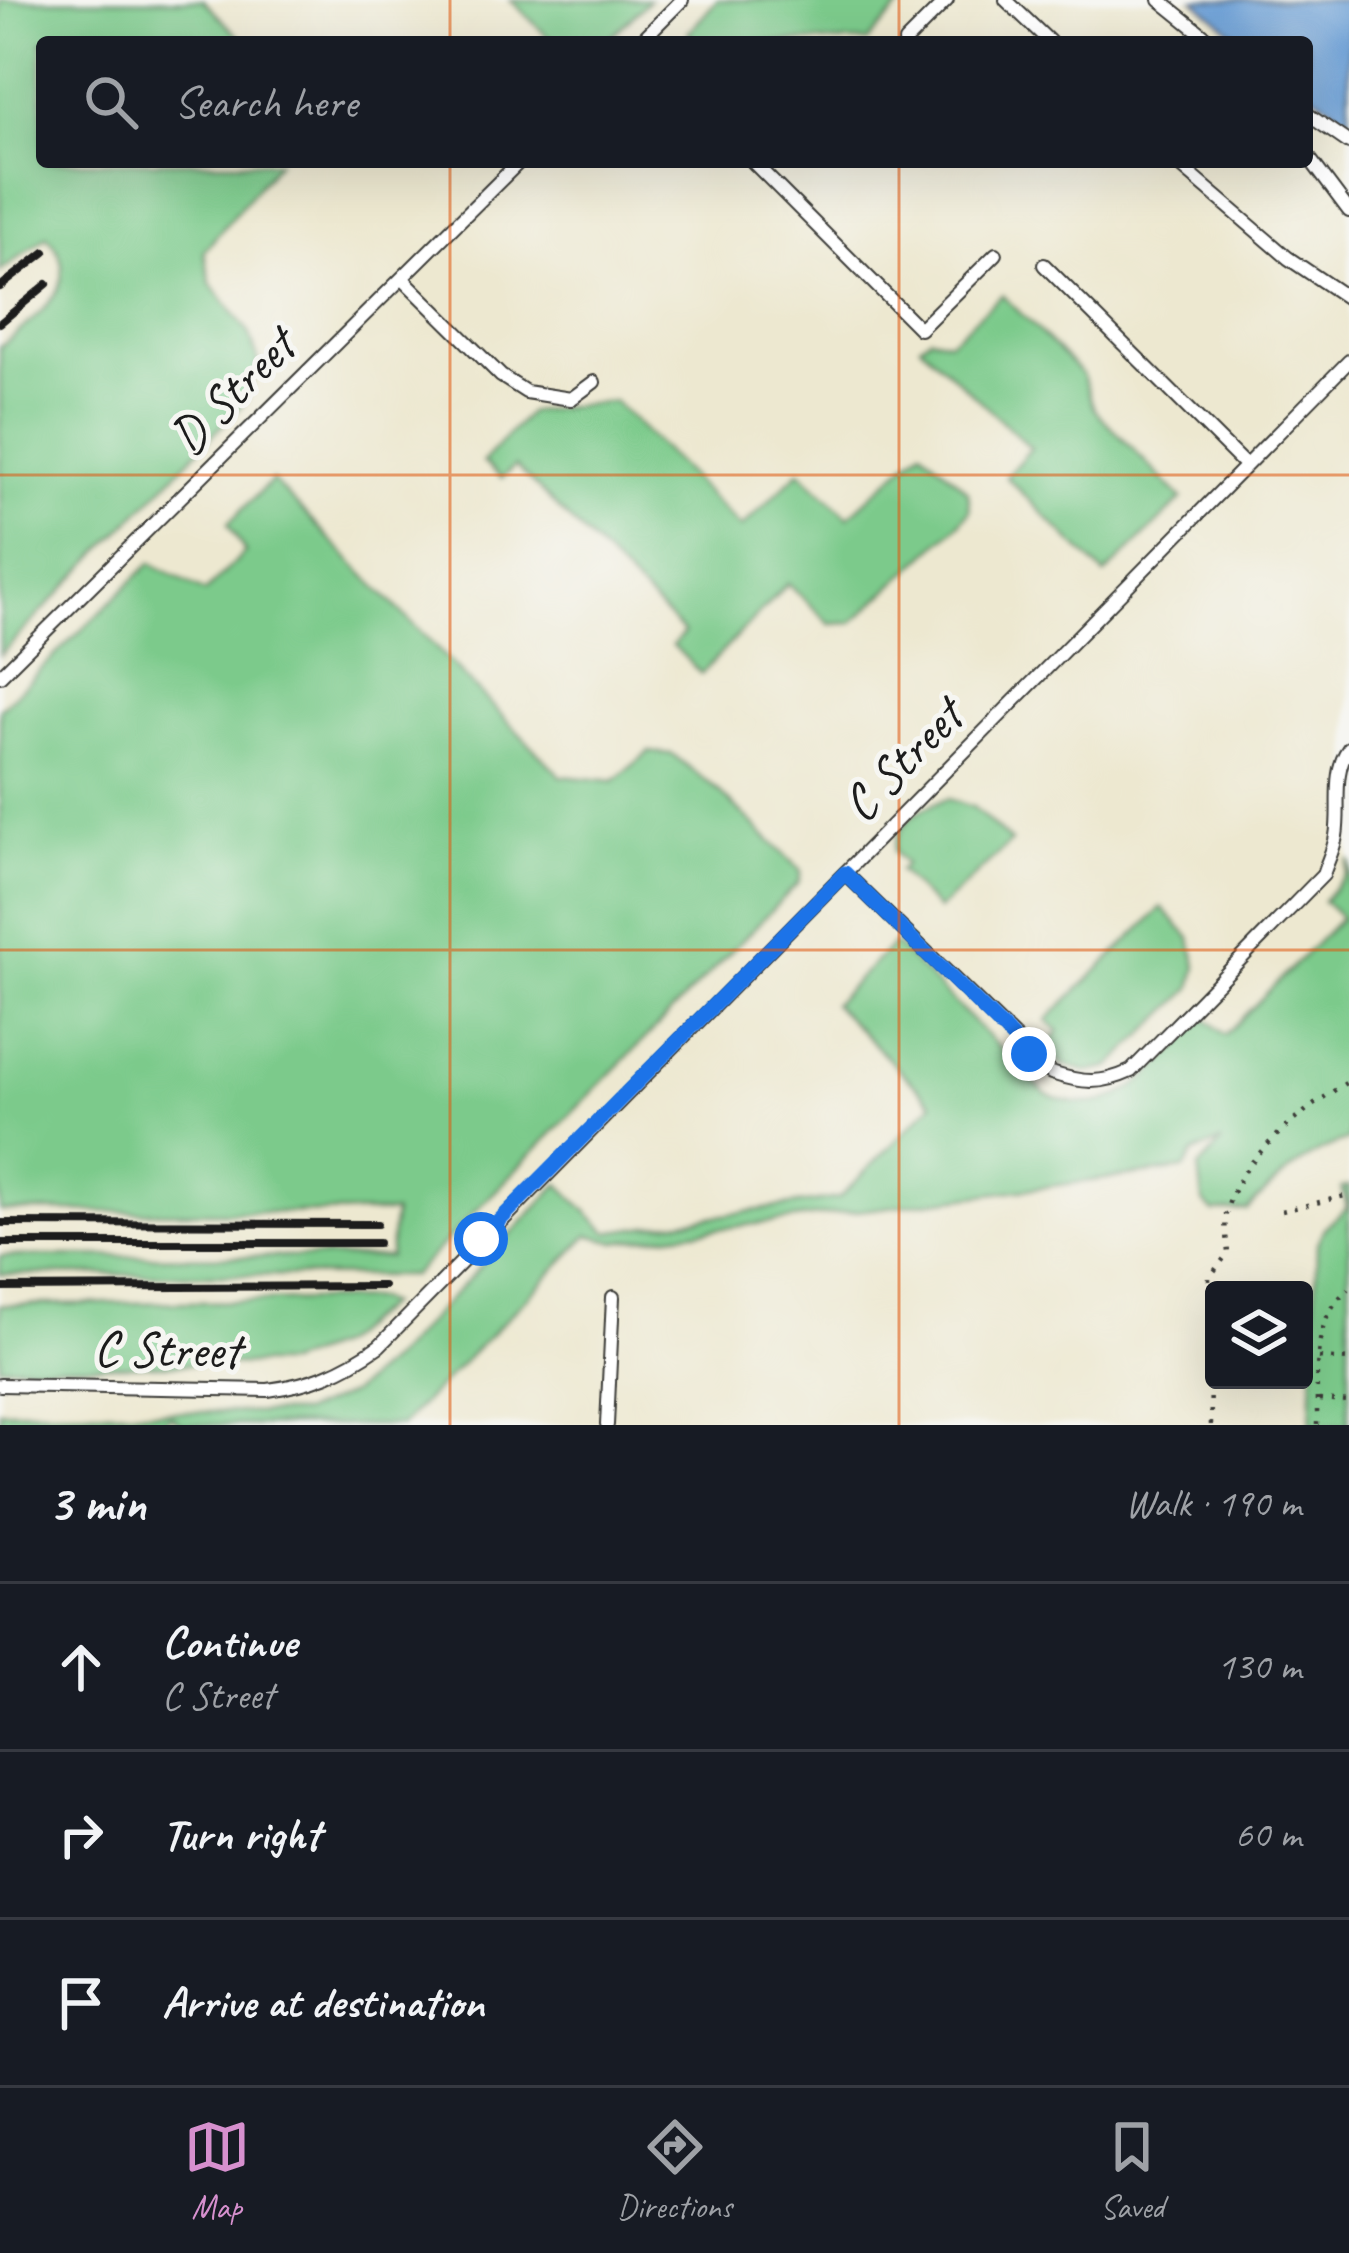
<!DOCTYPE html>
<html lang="en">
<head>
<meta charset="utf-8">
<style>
	:root { --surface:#171b24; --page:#242831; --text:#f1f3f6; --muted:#9ea1a6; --line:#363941; --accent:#d690ce }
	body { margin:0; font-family:Caveat,sans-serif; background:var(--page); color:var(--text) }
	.controls { position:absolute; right:36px; bottom:36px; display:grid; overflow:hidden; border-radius:12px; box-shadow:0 12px 48px #0002 }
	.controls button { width:108px; height:108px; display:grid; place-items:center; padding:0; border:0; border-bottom:3px solid var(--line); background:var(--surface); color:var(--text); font:60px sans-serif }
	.stop { position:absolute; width:36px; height:36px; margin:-27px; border:9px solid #1a73e8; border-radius:50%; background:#fff }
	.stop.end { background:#1a73e8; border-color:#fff; box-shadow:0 3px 12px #0008 }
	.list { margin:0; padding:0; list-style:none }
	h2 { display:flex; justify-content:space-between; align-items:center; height:156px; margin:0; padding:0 48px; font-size:51px }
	h2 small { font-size:39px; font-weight:400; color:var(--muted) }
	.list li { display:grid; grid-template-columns:78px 1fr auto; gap:36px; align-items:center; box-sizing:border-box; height:168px; padding:0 48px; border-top:3px solid var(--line) }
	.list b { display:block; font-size:45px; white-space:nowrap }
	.list p { margin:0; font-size:39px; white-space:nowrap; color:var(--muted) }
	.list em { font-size:39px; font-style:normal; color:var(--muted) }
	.icon { flex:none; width:66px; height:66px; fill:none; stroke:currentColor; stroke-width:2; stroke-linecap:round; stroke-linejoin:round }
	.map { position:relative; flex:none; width:1349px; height:1425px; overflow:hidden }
	.search { position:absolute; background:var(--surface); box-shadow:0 12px 48px #0002; left:36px; right:36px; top:36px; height:132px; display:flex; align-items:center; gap:30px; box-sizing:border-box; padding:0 42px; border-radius:12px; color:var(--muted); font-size:45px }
	.sheet { height:660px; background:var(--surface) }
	nav { display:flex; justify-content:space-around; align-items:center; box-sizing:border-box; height:168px; border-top:3px solid var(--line); background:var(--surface); font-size:33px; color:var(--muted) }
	nav a { display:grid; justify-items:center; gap:6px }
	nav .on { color:var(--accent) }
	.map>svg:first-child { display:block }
	.green { fill:#7bca8b; stroke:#4c7354; stroke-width:3 }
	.water { fill:#689cd4; stroke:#425c78; stroke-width:3 }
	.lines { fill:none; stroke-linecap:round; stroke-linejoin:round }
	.service-casing { stroke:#3b3b37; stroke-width:16 }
	.path { stroke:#3b3b37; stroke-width:4.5; stroke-dasharray:3 9; stroke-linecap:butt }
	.service { stroke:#fff; stroke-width:12 }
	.rail { stroke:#1c1c1c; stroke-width:8 }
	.route { stroke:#1a73e8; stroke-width:15 }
	.grid { fill:none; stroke:#de560d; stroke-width:3; stroke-opacity:0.55 }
	.labels { text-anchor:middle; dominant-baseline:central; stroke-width:10; stroke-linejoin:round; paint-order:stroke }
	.street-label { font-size:51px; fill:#1c1c1c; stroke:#f6f6f2 }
</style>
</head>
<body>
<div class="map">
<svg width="1349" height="1425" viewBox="0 0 1349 1425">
	<rect width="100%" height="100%" fill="#f6f6f2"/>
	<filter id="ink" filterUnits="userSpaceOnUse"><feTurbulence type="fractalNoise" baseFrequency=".00833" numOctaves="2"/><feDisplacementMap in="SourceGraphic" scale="24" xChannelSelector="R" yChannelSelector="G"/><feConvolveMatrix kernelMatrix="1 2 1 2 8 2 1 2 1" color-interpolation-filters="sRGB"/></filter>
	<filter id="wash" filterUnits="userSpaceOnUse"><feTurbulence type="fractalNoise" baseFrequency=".004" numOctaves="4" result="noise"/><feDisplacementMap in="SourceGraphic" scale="48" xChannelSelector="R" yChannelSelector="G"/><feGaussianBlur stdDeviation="2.7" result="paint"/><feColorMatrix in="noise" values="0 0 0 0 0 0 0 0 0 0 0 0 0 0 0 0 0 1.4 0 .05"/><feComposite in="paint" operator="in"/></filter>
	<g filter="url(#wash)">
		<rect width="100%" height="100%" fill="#ede8d0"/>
		<!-- green -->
		<path class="green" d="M0 0H203L244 42H42V162H278L204 251 211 284 249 333 259 363 246 401 0 655V347C33 319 90 283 47 236L0 272Z
			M511 0H649L606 42H553Z
			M717 0H907L867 42H696L688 33Z
			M1002 295 1082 374 1094 409 1182 499 1105 575 1006 477 1031 448 920 345 930 337 950 341Z
			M614 401 741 528 800 471 848 517 922 449 968 491 970 510 960 523 852 623 830 624 788 583 701 674 673 645 684 633 515 466 502 478 483 462 529 412Z
			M272 480 561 776 614 781 649 752 672 754 720 792 801 871 799 882 412 1276 0 1274V1256L389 1257 394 1213 0 1211V709L151 563 205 592 245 552 228 524Z
			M948 799 973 807 1011 842 938 910 899 871 905 864 894 852C897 822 920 807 948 799Z
			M1349 859V1140C1304 1153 1280 1178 1247 1210L1213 1212 1203 1202 1199 1168 1222 1142 1194 1153 1184 1169 616 1242 589 1235 401 1425H182L171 1416 159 1425H0V1410L302 1413 352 1393 393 1358 559 1184 608 1232 839 1198 933 1103 833 1004 894 943 1046 1094C1120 1127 1157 1065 1206 1018L1225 1035 1341 918 1323 901 1345 875Z
			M1162 908 1191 939 1197 967 1192 988 1109 1068 1089 1072 1061 1064 1046 1048 1059 1031 1047 1020Z
			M1349 1186V1425H1311L1317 1243 1324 1228 1347 1207 1342 1188Z
			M376 1299 388 1304 338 1345 287 1364 0 1366V1305Z"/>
		<!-- water -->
		<path class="water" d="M1194 0H1349V119L1307 90V42H1245Z"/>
	</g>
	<g filter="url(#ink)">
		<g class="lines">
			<defs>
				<path id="service" d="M1006 0 1050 42
					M1160 0 1212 42
					M640 42 682 0
					M905 42 947 0
					M1307 114 1349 143
					M1307 155 1349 211
					M753 162 920 329 996 254
					M1176 162 1288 258 1349 299
					M1044 265 1245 465
					M402 278 501 376 526 392 571 399 594 382
					M0 676 519 162
					M845 873 1051 1073C1082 1083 1101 1085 1131 1071L1323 875C1327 862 1334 849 1336 836 1341 808 1331 772 1349 748
					M0 1385 268 1390C312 1384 342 1372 379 1346L1349 361
					M607 1425 613 1297"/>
			</defs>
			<!-- service casing -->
			<use href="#service" class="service-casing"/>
			<!-- path -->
			<path class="path" d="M1282 1211 1349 1195
				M1319 1358 1349 1360
				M1319 1400 1349 1402
				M1211 1425 1209 1278 1228 1253C1227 1241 1224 1226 1226 1214 1236 1160 1305 1108 1349 1081
				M1317 1425C1318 1380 1309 1319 1349 1289"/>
			<!-- service -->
			<use href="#service" class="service"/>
			<!-- rail -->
			<path class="rail" d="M0 287 45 252
				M0 323 47 284
				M0 1223 377 1224
				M0 1243H378
				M0 1288 383 1286"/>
		</g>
	</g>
	<g class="lines" filter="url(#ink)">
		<!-- route -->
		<path class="route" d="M481 1239 845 873 1029 1054"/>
	</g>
	<!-- grid -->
	<path class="grid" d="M450 0V42M899 0V42M450 162V1425M899 162V1425M0 475H1349M0 950H1349"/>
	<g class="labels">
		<!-- street labels -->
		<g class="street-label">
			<text transform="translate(232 391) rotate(-45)">D Street</text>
			<text transform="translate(902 760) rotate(-46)">C Street</text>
			<text transform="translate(167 1349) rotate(1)">C Street</text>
		</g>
	</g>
</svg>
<div class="controls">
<button><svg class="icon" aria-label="layers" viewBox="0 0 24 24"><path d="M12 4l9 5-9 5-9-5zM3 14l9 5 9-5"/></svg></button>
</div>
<div class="stop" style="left:481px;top:1239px"></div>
<div class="stop end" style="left:1029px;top:1054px"></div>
<div class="search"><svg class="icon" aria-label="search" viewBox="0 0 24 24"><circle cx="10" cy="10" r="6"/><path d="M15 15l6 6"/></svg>Search here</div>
</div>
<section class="sheet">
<h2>3 min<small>Walk · 190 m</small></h2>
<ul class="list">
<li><svg class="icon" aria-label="ahead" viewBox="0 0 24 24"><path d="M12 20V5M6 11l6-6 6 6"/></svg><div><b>Continue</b><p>C Street</p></div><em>130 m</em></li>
<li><svg class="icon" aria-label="right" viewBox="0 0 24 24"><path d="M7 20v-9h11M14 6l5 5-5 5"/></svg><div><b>Turn right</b></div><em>60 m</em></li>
<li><svg class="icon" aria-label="arrive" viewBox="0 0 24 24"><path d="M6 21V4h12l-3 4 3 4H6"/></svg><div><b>Arrive at destination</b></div></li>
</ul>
</section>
<nav>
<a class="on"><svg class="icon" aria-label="map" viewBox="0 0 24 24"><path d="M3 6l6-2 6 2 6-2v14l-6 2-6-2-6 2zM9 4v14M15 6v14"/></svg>Map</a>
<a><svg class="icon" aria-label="directions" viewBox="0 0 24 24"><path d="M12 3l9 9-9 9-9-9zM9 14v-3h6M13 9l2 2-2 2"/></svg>Directions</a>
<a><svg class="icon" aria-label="saved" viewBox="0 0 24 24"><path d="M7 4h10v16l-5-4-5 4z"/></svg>Saved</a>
</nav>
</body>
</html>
